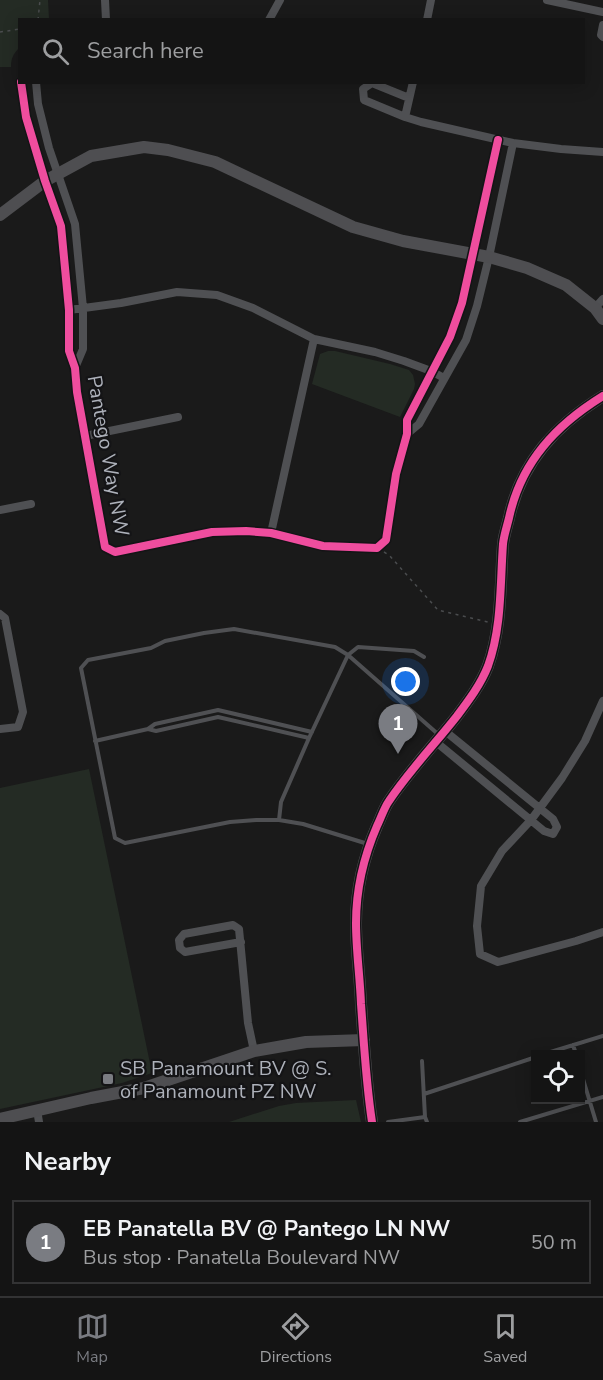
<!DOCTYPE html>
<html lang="en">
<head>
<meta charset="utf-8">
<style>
	:root { --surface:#141414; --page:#212122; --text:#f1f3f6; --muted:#9d9ea0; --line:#333334; --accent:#7a7c82 }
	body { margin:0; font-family:"Nunito Sans",sans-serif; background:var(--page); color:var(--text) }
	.controls { position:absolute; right:18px; bottom:18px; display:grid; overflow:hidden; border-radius:0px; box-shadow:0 3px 15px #0003 }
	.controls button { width:54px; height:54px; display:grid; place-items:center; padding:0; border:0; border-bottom:2px solid var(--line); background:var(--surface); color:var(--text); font:30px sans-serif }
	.you { position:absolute; left:406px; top:682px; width:21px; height:21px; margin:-15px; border:4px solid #fff; border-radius:50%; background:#1a73e8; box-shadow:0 0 0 9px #1a73e833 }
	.badge { display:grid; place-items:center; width:39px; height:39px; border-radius:50%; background:var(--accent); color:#fff; font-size:20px; font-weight:700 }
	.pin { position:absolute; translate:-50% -50px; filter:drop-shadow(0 2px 3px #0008) }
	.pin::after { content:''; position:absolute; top:32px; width:21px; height:18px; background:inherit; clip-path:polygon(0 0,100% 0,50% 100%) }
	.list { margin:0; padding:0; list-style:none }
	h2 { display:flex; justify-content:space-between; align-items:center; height:78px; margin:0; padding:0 24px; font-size:26px }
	h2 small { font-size:20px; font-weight:400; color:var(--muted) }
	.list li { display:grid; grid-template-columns:39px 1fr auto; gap:18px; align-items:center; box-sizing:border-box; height:84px; margin:0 12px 12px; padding:0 12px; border:2px solid var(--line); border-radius:0px }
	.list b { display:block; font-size:22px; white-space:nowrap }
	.list p { margin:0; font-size:20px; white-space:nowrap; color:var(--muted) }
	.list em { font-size:20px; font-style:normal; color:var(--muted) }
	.icon { flex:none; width:33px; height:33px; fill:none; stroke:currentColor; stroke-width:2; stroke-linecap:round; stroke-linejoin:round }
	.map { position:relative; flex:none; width:603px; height:1122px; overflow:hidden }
	.search { position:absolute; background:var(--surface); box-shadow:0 3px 15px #0003; left:18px; right:18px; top:18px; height:66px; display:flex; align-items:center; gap:15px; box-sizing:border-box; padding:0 21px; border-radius:0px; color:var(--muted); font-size:22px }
	.sheet { height:174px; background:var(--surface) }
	nav { display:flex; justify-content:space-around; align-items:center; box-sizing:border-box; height:84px; border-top:2px solid var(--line); background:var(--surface); font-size:16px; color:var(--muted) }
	nav a { display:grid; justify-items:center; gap:3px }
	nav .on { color:var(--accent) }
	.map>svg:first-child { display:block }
	.green { fill:#242b24 }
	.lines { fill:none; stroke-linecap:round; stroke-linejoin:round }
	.path { stroke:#4a4c4e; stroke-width:1.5; stroke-dasharray:3 4.5; stroke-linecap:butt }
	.lane { stroke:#4f5053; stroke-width:4 }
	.street { stroke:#4f5053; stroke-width:8 }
	.secondary { stroke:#4e4e51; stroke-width:12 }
	.cycleway-casing { stroke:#141416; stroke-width:11 }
	.cycleway { stroke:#ef4d9e; stroke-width:8 }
	.poi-dot { fill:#7a7c82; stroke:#141416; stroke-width:2 }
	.labels { text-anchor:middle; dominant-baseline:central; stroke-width:4.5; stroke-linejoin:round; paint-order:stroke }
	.street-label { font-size:20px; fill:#adb1ba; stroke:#141416 }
	.poi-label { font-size:20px; fill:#adb1ba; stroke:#141416; text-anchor:start }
</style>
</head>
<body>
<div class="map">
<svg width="603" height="1122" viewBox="0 0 603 1122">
	<rect width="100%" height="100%" fill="#1a1a1a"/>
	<!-- green -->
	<path class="green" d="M0 0H48L49 19 20 20 19 48C13 54 11 59 11 67H0Z
		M328 351H335L390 364 409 370 413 375 415 384 414 389 400 417 312 384 320 354Z
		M89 769 152 1073 122 1083 0 1109V788Z
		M356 1100 361 1122H229L279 1106 296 1103Z"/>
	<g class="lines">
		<!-- path -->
		<path class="path" d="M38 20 40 0
			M0 32 20 29
			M384 552 389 555 438 610 488 622"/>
		<!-- lane -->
		<path class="lane" d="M148 729 155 724 218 710 312 732
			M95 741 148 729 156 731 218 717 309 738
			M279 820 281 802 309 738 348 655 358 647 414 651 424 657
			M368 844 303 824 279 820H256L230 822 125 843 115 838 81 668 88 660 151 648 165 641 204 633 234 629 335 647 348 655 439 735
			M573 1045 576 1054
			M544 1054 603 1036
			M422 1061 425 1117 427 1122
			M580 1069 596 1122
			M424 1094 536 1057
			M388 1122 425 1117
			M520 1122 603 1097"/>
		<!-- street -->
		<path class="street" d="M105 0 106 20
			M547 0 603 12
			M269 20 280 0
			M427 20 431 0
			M603 25 601 35 603 37
			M21 82 26 117 45 181 61 226 69 310V351L75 368 77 392 105 547 115 552 212 532 246 531 271 533 323 546 377 548 386 540 396 474 407 434V420L450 337 462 303 498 140
			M36 82 38 104 49 148 75 224 83 308V349L75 368
			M413 82 405 117 421 122 513 143 561 149 603 152
			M405 117 364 100 363 89 372 83 409 98
			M595 308 603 299
			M69 310 121 303 177 292 217 295 253 308 314 339 375 352 404 361 431 371 444 378
			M407 434 419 424 466 340 477 306 489 257 513 143
			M85 436 178 417
			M0 510 31 504
			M271 533 314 339
			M0 614 5 618 23 712 18 727 0 729
			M603 701 585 741 562 778 531 820 502 851 481 886 477 926 480 954 498 962 576 941 603 932
			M436 742 544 831 553 834 557 827 553 819 445 731
			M241 942 185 952 180 948 179 940 184 934 233 925 239 929 248 1023 254 1051
			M37 1110 39 1122"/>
		<!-- secondary -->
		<path class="secondary" d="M0 215 45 181 91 156 144 147 168 150 215 162 353 227 403 241 489 257 527 268 566 285 595 308 603 319
			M0 1119 91 1098 144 1088 254 1051 306 1042 364 1040
			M372 1122C366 1083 364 1044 361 1004 360 977 356 950 356 923 356 890 364 856 377 826 381 818 384 808 389 801 409 771 435 744 457 716 469 700 481 684 488 666 502 627 500 585 503 544 504 535 507 526 509 518 521 462 556 425 603 396"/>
		<defs>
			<path id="cycleway" d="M21 82 26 117 45 181 61 226 69 310V351L75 368 77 392 105 547 115 552 212 532 246 531 271 533 323 546 377 548 386 540 396 474 407 434V420L450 337 462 303 498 140
				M372 1122C366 1083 364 1044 361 1004 360 977 356 950 356 923 356 890 364 856 377 826 381 818 384 808 389 801 409 771 435 744 457 716 469 700 481 684 488 666 502 627 500 585 503 544 504 535 507 526 509 518 521 462 556 425 603 396"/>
		</defs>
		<!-- cycleway casing -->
		<use href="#cycleway" class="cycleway-casing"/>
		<!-- cycleway -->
		<use href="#cycleway" class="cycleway"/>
	</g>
	<!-- markers -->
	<rect class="poi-dot" x="102" y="1073" width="12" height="12" rx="3"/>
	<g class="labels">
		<!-- street labels -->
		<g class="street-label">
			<text transform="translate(108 456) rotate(80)">Pantego Way NW</text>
		</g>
		<!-- poi labels -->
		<g class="poi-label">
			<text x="120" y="1068">SB Panamount BV @ S.<tspan x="120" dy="23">of Panamount PZ NW</tspan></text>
		</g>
	</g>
</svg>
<div class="controls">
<button><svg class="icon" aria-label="locate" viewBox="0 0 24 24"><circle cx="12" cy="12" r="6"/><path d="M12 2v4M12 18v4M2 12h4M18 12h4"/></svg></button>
</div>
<div class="you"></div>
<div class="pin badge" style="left:398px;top:754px">1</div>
<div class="search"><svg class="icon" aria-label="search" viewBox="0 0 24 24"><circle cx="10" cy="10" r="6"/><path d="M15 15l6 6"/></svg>Search here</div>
</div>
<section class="sheet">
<h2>Nearby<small></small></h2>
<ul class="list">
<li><span class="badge">1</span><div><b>EB Panatella BV @ Pantego LN NW</b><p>Bus stop · Panatella Boulevard NW</p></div><em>50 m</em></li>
</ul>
</section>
<nav>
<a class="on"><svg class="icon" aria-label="map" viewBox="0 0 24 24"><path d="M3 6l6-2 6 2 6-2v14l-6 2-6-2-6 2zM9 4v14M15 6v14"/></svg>Map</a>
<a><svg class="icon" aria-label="directions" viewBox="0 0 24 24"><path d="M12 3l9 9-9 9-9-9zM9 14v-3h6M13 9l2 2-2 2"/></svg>Directions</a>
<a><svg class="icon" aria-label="saved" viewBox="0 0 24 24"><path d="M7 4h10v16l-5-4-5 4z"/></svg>Saved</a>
</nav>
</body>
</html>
